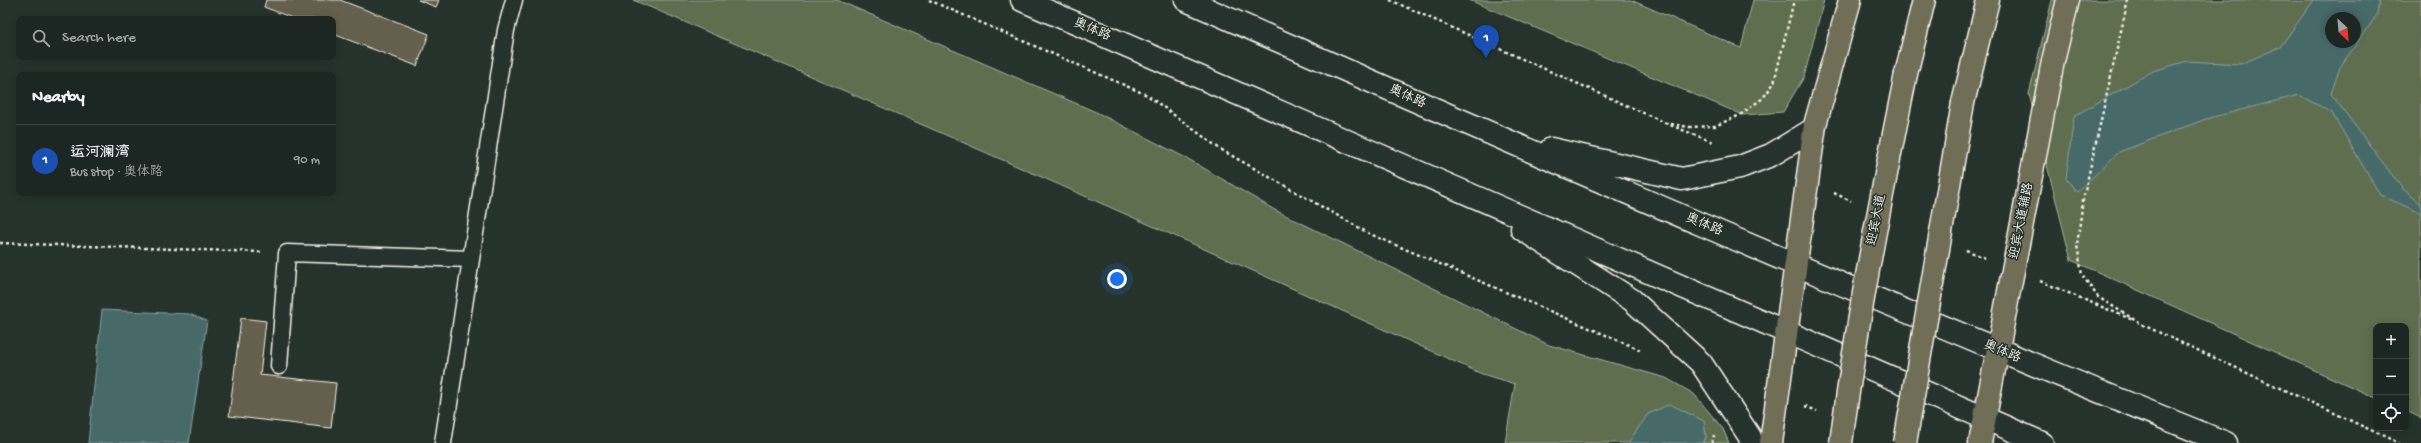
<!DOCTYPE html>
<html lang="en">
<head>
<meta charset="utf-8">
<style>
	:root { --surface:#1c2622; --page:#29322f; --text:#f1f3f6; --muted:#a0a5a5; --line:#3a4340; --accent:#ff9aa2 }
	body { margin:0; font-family:"Gochi Hand","LXGW WenKai TC",sans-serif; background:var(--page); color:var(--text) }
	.controls { position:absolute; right:12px; bottom:12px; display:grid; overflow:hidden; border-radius:8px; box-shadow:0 2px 10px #0003 }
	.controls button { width:36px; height:36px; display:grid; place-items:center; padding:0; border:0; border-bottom:1px solid var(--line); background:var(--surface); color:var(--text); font:20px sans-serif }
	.compass { position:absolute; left:2325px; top:12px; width:36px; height:36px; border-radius:50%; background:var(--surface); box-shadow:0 2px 10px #0003; rotate:154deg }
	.you { position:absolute; left:1117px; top:279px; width:14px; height:14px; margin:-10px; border:3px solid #fff; border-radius:50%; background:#1a73e8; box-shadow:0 0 0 6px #1a73e833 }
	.badge { display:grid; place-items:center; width:26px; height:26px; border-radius:50%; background:var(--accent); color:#fff; font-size:13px; font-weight:700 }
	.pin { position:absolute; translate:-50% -33px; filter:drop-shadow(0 1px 2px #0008) }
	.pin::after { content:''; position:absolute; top:21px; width:14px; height:12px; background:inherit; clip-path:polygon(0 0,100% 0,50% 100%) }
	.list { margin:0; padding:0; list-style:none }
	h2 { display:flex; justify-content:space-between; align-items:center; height:52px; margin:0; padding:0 16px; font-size:17px }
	h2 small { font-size:13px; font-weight:400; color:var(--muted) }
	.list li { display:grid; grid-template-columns:26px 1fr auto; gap:12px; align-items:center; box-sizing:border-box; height:72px; padding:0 16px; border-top:1px solid var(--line) }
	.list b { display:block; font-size:15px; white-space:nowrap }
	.list p { margin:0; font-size:13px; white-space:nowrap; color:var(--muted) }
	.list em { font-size:13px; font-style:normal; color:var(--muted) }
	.icon { flex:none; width:22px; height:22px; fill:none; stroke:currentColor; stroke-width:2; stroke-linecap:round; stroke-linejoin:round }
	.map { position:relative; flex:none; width:2421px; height:443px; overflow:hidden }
	.search { position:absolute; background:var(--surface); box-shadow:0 2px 10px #0003; left:16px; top:16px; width:320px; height:44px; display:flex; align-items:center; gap:10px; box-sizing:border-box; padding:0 14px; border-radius:8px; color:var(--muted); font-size:15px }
	.panel { position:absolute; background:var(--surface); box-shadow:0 2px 10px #0003; left:16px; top:72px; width:320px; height:124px; border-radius:8px }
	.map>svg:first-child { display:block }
	.green { fill:#5e6e50; stroke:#a9b09c; fill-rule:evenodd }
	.water { fill:#466b69; stroke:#8ca19c; fill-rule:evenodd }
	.building { fill:#65604e; stroke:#f4f1e8 }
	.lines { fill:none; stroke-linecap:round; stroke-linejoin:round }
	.lane-casing { stroke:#f4f1e8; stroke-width:19 }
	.secondary-casing { stroke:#f4f1e8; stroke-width:25 }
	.primary-casing { stroke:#f4f1e8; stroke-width:25 }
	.highway-casing { stroke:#f4f1e8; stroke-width:25 }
	.path { stroke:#f4f1e8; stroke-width:2.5; stroke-dasharray:3 3; stroke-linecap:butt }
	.lane { stroke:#26332d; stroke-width:16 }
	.secondary { stroke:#26332d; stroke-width:22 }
	.primary { stroke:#716e59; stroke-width:22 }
	.highway { stroke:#716e59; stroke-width:22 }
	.highway-bridge-casing { stroke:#f4f1e8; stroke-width:25; stroke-linecap:butt }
	.highway-bridge { stroke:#716e59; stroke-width:22 }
	.labels { text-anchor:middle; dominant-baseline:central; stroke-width:3; stroke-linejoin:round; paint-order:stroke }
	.street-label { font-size:13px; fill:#f4f1e8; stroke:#26332d }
</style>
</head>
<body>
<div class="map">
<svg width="2421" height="443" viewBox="0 0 2421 443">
	<rect width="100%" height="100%" fill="#26332d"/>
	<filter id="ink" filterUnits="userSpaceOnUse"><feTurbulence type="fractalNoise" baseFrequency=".025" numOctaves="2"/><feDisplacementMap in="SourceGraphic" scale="8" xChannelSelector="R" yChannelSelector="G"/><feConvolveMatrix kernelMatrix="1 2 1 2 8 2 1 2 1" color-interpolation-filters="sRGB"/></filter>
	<g filter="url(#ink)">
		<!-- green -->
		<path class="green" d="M633 0H837L1096 112 1190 160 1273 209 1549 345 1666 378 1694 394 1723 429 1729 443H1703L1706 437H1634L1628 443H1505L1515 384 1482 374C1200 246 917 121 633 0Z
			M1469 0H1631L1741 48 1753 0H1824L1804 77 1783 112 1743 115Z
			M2052 0H2421V418L2406 411V326H2376V398L2071 260 2029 94ZM2331 18H2355V42H2331Z"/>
		<!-- water -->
		<path class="water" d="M2314 0H2379L2377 15 2340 67 2331 94 2402 188 2421 204V213L2380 195 2332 113 2299 95 2206 119 2119 152 2077 192 2066 179 2074 116 2153 71 2187 61 2241 64 2280 47ZM2331 18H2355V42H2331Z
			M102 310 189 314 207 321 189 443H88Z
			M1670 404 1704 421 1706 437 1703 443H1628L1648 414Z"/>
		<!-- building -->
		<path class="building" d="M266 0H340L429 34 417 66 333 34V19H295L264 7Z
			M418 0H439L436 7Z
			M241 318 266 321 260 375 336 383 331 428 229 416Z"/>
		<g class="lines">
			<defs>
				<path id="lane" d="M279 366 287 253 471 259
					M443 443 506 30 514 0"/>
				<path id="secondary" d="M1022 0 2042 443
					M1186 0C1531 152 1876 302 2226 443
					M1551 149 1682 179 1740 167 1771 155 1814 129
					M1522 229 1632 300 1701 363 1750 437 1751 443"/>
				<path id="primary" d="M1771 443 1815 125 1850 0
					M1980 443 2053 61 2068 0"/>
				<path id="highway" d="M1906 74 1924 0
					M1963 103 1988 0"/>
			</defs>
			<!-- lane casing -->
			<use href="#lane" class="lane-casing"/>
			<!-- secondary casing -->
			<use href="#secondary" class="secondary-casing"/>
			<!-- primary casing -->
			<use href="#primary" class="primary-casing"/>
			<!-- highway casing -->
			<use href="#highway" class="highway-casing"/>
			<!-- path -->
			<path class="path" d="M929 0 1147 95 1220 149 1370 234 1643 351
				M1390 0 1666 123
				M2128 0 2083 200 2077 245 2082 275 2098 297 2141 324 2399 443
				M1665 123 1713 142
				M1671 124 1689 127 1715 126 1740 115 1763 98 1774 83 1794 0
				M1834 193 1851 201
				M0 243 261 252
				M1966 250 1985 258
				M2040 281 2133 320
				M1805 406 1817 411
				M1712 443 1714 435"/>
			<!-- lane -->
			<use href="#lane" class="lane"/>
			<!-- secondary -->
			<use href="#secondary" class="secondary"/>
			<!-- primary -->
			<use href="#primary" class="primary"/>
			<!-- highway -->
			<use href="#highway" class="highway"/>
			<defs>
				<path id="highway-bridge" d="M1841 443C1857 319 1881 197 1906 74
					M1905 443 1963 103"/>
			</defs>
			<!-- highway-bridge casing -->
			<use href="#highway-bridge" class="highway-bridge-casing"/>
			<!-- highway-bridge -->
			<use href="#highway-bridge" class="highway-bridge"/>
		</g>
	</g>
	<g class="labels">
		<!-- street labels -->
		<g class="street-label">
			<text transform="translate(1092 30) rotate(23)">奥体路</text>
			<text transform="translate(1407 97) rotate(24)">奥体路</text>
			<text transform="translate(1877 220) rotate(-79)">迎宾大道</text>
			<text transform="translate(2022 221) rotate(-79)">迎宾大道辅路</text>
			<text transform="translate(1704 225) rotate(23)">奥体路</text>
			<text transform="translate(2002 352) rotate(23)">奥体路</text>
		</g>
	</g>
</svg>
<div class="controls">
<button>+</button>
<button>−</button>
<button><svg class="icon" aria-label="locate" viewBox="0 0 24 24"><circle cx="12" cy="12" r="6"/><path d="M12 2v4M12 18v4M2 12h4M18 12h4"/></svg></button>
</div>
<svg class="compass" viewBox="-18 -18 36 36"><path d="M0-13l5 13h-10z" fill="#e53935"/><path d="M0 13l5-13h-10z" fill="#a0a5a5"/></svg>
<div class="you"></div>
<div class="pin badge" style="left:1486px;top:58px;background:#1a4fb4">1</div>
<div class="search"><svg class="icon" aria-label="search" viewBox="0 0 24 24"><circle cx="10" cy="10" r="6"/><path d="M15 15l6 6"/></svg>Search here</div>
<section class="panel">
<h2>Nearby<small></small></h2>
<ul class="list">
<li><span class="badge" style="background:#1a4fb4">1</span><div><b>运河澜湾</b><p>Bus stop · 奥体路</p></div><em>90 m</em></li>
</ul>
</section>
</div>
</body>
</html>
